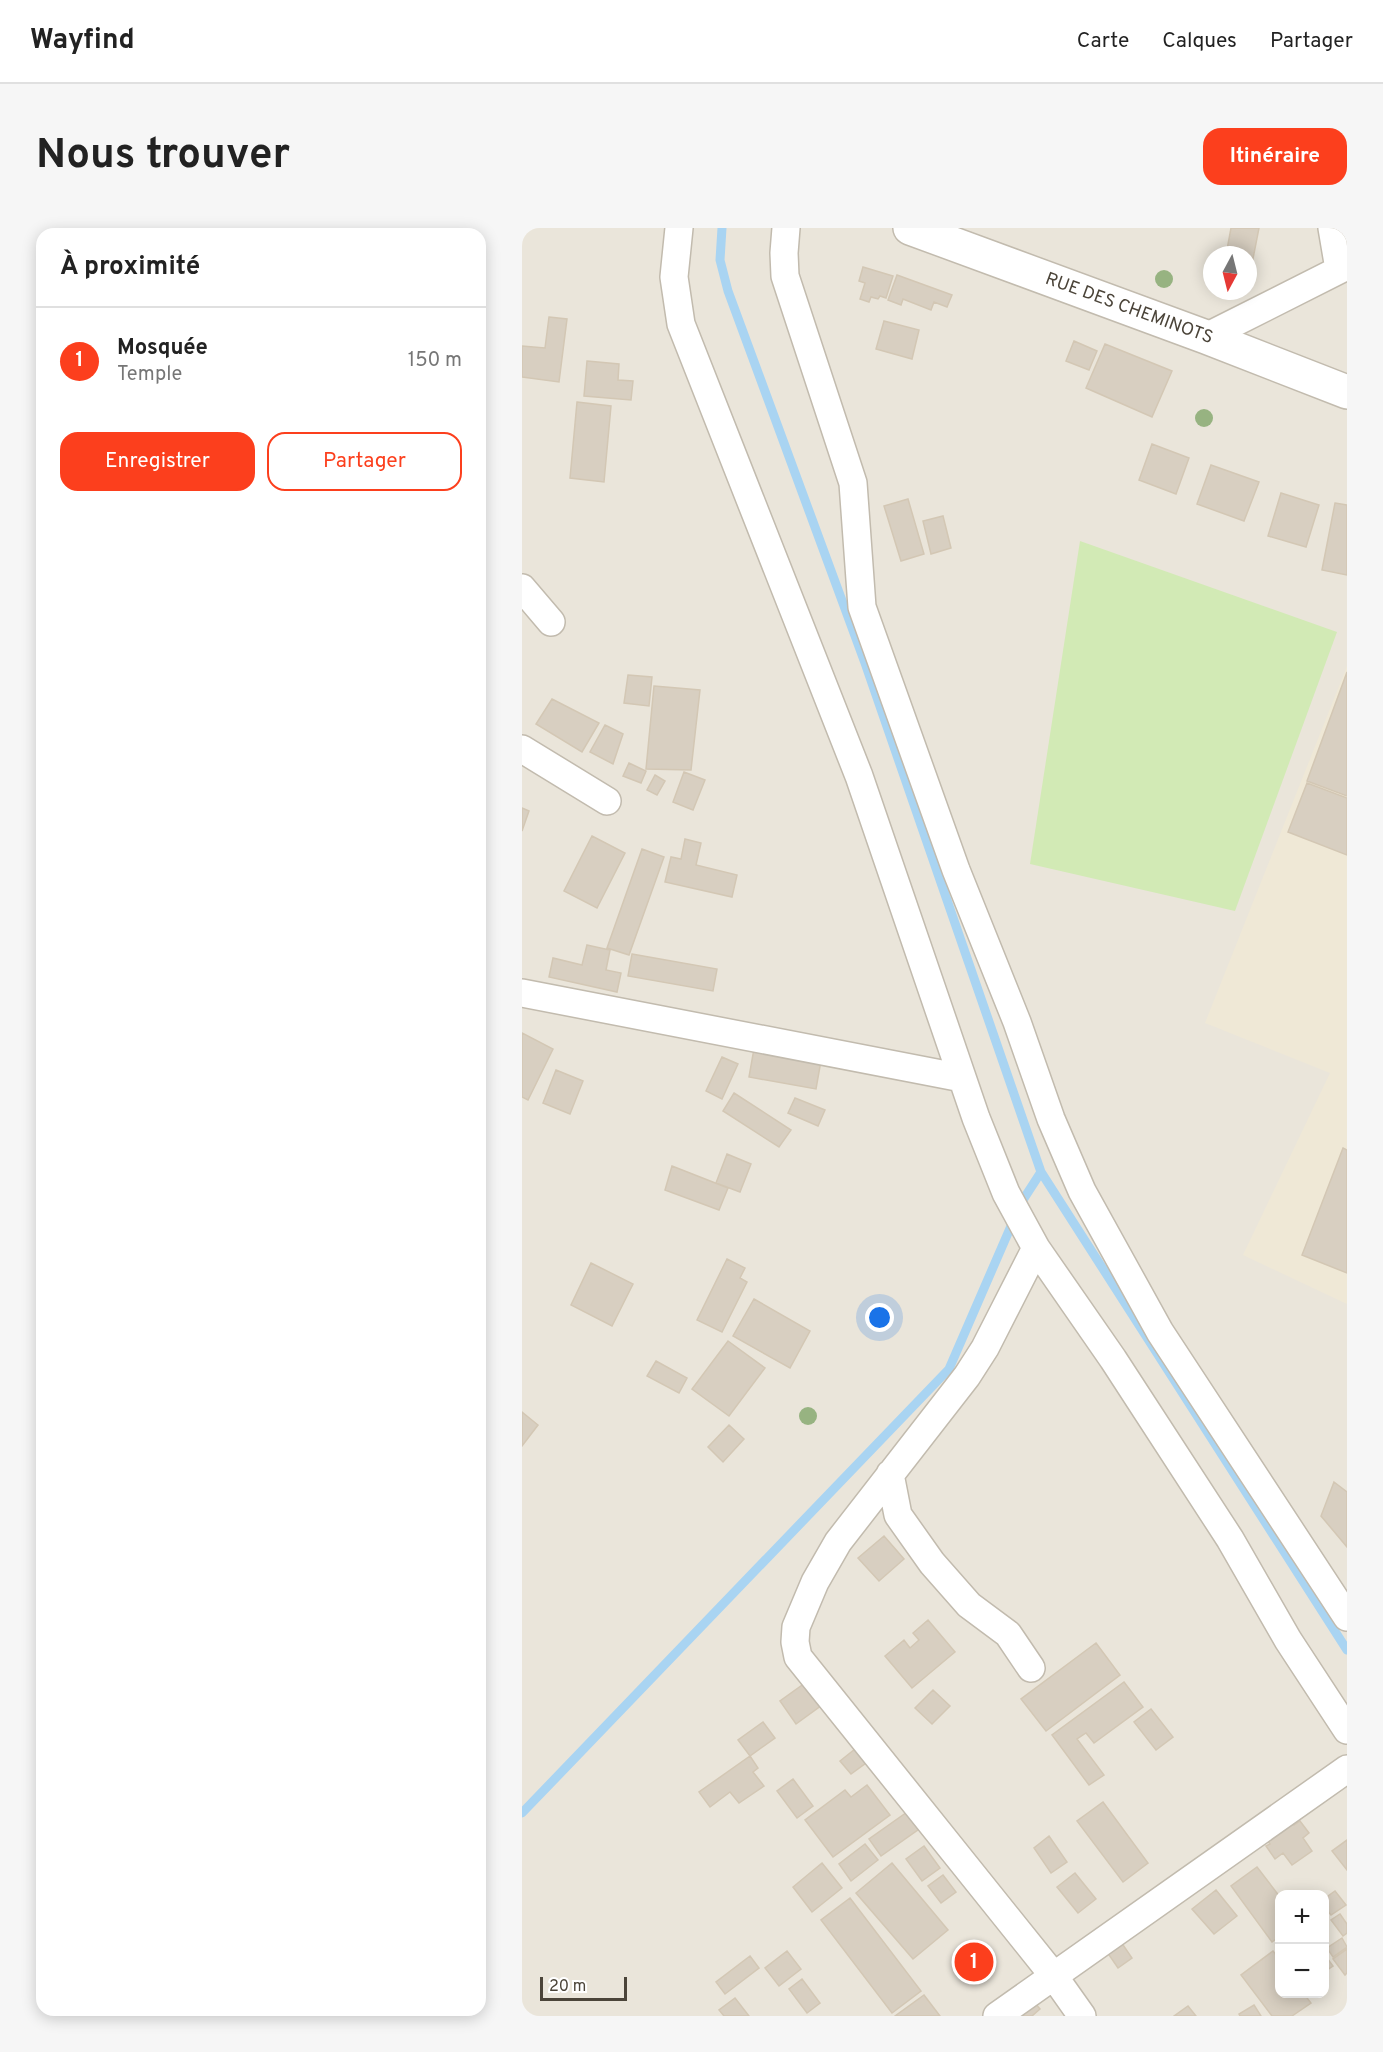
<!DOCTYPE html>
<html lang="fr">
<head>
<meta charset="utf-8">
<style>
	:root { --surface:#fff; --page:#f6f6f6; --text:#222; --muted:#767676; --line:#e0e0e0; --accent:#fc3f1d }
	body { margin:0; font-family:Overpass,sans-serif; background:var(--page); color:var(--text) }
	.controls { position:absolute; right:18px; bottom:18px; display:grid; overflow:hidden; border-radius:12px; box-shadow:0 3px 15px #0003 }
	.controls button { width:54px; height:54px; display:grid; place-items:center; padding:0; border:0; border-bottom:2px solid var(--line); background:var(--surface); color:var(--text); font:30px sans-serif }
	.compass { position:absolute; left:681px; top:18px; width:54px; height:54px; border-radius:50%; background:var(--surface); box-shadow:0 3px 15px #0003; rotate:187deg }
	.scale { position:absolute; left:18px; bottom:15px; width:87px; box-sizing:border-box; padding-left:6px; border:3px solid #4b4439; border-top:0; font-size:16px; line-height:21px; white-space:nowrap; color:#4b4439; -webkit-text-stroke:4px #fff; paint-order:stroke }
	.you { position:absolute; left:358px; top:1090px; width:21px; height:21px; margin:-15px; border:4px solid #fff; border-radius:50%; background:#1a73e8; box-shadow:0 0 0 9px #1a73e833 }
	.badge { display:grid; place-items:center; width:39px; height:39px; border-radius:50%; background:var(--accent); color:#fff; font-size:20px; font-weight:700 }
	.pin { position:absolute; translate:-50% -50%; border:3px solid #fff; box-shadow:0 2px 6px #0006 }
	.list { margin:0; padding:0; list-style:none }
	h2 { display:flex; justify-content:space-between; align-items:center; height:78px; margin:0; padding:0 24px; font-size:26px }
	h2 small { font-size:20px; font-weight:400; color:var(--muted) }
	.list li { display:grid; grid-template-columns:39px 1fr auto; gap:18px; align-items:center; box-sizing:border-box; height:108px; padding:0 24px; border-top:2px solid var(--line) }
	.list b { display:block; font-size:22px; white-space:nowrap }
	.list p { margin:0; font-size:20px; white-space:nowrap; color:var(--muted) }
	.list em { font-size:20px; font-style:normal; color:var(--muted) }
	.actions { display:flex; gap:12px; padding:18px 24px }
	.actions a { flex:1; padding:14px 0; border:2px solid var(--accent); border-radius:18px; text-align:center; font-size:21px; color:var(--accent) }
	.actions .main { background:var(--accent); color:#fff }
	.map { position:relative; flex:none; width:825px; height:1788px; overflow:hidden; border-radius:18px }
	header { display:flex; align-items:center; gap:36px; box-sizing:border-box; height:84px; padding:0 30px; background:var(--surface); border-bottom:2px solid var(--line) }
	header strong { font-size:28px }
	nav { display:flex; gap:33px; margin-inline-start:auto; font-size:21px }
	.intro { display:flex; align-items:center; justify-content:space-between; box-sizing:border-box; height:144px; padding:0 36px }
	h1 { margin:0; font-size:42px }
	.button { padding:15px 27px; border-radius:18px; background:var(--accent); color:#fff; font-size:21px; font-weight:700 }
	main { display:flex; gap:36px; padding:0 36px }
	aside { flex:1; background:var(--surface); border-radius:18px; box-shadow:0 3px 15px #0003 }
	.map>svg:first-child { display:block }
	.residential { fill:#eae5da; fill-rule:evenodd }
	.education { fill:#efe8d6 }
	.green { fill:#d2eab5 }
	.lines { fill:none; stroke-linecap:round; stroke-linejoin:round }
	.stream { stroke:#a9d4f2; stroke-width:9 }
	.building { fill:#d8cfc1; stroke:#d3c7b4; stroke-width:1.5 }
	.minor-casing { stroke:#c2bbae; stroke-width:30 }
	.tertiary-casing { stroke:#c2bbae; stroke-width:36 }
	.minor { stroke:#fff; stroke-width:27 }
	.tertiary { stroke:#fff; stroke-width:33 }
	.tree { fill:#97b381 }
	.labels { text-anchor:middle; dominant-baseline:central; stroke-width:4.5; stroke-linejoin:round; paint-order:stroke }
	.street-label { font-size:18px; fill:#4b4439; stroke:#fff }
</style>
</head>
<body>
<header>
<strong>Wayfind</strong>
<nav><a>Carte</a><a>Calques</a><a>Partager</a></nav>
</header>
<div class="intro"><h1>Nous trouver</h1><a class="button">Itinéraire</a></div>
<main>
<aside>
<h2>À proximité<small></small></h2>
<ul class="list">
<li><span class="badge">1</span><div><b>Mosquée</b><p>Temple</p></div><em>150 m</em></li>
</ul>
<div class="actions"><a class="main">Enregistrer</a><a>Partager</a></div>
</aside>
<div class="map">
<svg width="825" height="1788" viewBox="0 0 825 1788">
	<rect width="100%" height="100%" fill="#f6f3ec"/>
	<!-- residential -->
	<path class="residential" d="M0 0H825V1788H0ZM690 27H726V63H690ZM758 1666H802V1766H758Z"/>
	<!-- education -->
	<path class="education" d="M825 438V1076L721 1027 808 845 683 795Z"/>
	<!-- green -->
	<path class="green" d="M558 313 815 404 713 683 508 636Z"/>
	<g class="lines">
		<!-- stream -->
		<path class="stream" d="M200 0 198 32 206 63 343 435 519 944 825 1422
			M0 1585 427 1141 499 975 519 944"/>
	</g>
	<!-- building -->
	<path class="building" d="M709 0H737L726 56V27H704Z
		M341 39 371 48 364 70 358 68 356 71 349 69 347 74 338 71 343 55 337 53Z
		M375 47 430 67 425 79 412 74 409 82 381 71 379 77 366 72Z
		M27 89 45 91 37 154 0 149V118L23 120Z
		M362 93 397 102 390 131 354 121Z
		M552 113 575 123 567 142 544 133Z
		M583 116 650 143 630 189 564 160Z
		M65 133 97 136 96 152 111 153 109 172 62 168Z
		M55 174 89 178 82 254 48 250Z
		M630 216 667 230 654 266 617 252Z
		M689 237 737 254 722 293 675 276Z
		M759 265 797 277 784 319 746 308Z
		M386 271 402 326 379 333 362 278Z
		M813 275 825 277V347L800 342Z
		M421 288 429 320 409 326 401 293Z
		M825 444V568L785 553Z
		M106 447 130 449 127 478 102 475Z
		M132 458 178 462 169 542 124 541Z
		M30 471 77 495 60 524 14 496Z
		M83 497 101 506 91 536 68 524Z
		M107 535 124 543 119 555 101 548Z
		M162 544 183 552 171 582 151 574Z
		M133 547 143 553 135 567 125 562Z
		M785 555 825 570V627L766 604Z
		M0 580 7 583 0 603Z
		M70 608 103 625 75 680 42 663Z
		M163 611 179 615 174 637 215 647 210 669 143 654 149 629 159 631Z
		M120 621 142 629 107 727 85 720Z
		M65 717 88 722 84 742 99 745 95 764 27 749 31 730 60 737Z
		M110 726 195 741 191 763 106 748Z
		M0 805 31 821 6 872 0 869Z
		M233 815 300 827 294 861 227 849Z
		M200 829 216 836 200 871 184 863Z
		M34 842 61 853 48 886 21 875Z
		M212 865 269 902 257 919 201 883Z
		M273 870 303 882 296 898 266 885Z
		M821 920 825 922V1045L780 1027Z
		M205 926 229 936 218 964 194 955Z
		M150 938 206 960 197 982 143 962Z
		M205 1031 223 1040 218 1050 225 1054 200 1104 175 1092Z
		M69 1035 111 1056 90 1098 49 1077Z
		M232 1071 288 1103 268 1140 211 1108Z
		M206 1113 243 1140 207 1188 170 1161Z
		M134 1133 165 1150 157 1165 125 1148Z
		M0 1184 16 1197 0 1218Z
		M207 1197 222 1211 201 1234 186 1219Z
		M812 1254 825 1264V1319L799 1288Z
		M362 1308 382 1331 357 1353 336 1330Z
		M406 1392 433 1424 390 1460 363 1428 382 1412 388 1420 397 1412 391 1405Z
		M574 1415 598 1447 524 1503 499 1471Z
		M602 1454 621 1479 572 1515 564 1505 555 1511 582 1547 567 1557 530 1507Z
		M283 1455 300 1477 274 1496 258 1473Z
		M411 1462 428 1478 410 1496 393 1480Z
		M629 1481 651 1509 634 1522 612 1494Z
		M241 1494 253 1510 228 1528 216 1512Z
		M333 1521 344 1535 329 1546 318 1533Z
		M228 1528 236 1540 231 1544 242 1558 217 1575 208 1564 188 1579 177 1564Z
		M271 1551 291 1578 275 1590 255 1563Z
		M345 1557 368 1587 311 1629 283 1592 323 1562 329 1569Z
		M581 1574 626 1635 601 1654 555 1593Z
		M388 1582 400 1599 359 1628 347 1611Z
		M765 1588 772 1597 778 1593 787 1605 781 1610 790 1623 770 1637 761 1625 753 1631 744 1618 748 1616 740 1605Z
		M527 1608 545 1634 529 1645 512 1620Z
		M825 1612V1642L810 1623Z
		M343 1616 356 1632 329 1653 317 1636Z
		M402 1618 418 1640 400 1653 384 1631Z
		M300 1635 320 1660 290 1684 271 1659Z
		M370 1635 426 1702 391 1731 334 1665Z
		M735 1639 758 1669V1708L750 1714 709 1658Z
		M553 1645 574 1671 556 1685 535 1659Z
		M421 1647 434 1664 419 1675 406 1658Z
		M694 1662 715 1688 692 1706 670 1681Z
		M813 1663 824 1677 809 1687 802 1678V1671Z
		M328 1670 399 1763 370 1785 299 1692Z
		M818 1686 825 1696V1705L821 1708 809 1692Z
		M820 1710 825 1719 811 1729 805 1720Z
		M599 1714 610 1730 596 1740 585 1724Z
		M825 1721V1745L823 1747 811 1731Z
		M265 1723 279 1741 257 1758 243 1740Z
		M751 1723 758 1732V1766H782L789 1775 770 1788H750L719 1747Z
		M802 1726 811 1738 802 1744Z
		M228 1728 237 1740 203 1766 194 1754Z
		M280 1751 298 1775 285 1785 267 1761Z
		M402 1767 418 1788H373Z
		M507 1768 518 1781 510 1788H484Z
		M213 1770 227 1788H202L197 1782Z
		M732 1777 739 1788H718L717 1786Z
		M666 1778 674 1788H652Z"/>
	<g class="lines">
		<defs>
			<path id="minor" d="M157 0 152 49 159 96 337 548 454 890 484 965 514 1020 591 1131 708 1311 766 1412 825 1502
				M264 0 262 25 263 48 331 255 340 379 434 642 495 794 529 891 560 963 638 1104 825 1389
				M810 0 817 41
				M684 109 825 38
				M0 360 29 394
				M0 521 85 573
				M0 765 440 850
				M514 1020 463 1120 445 1148 316 1314 293 1354 274 1399 273 1414 276 1429 531 1747 560 1788
				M368 1246 376 1287 410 1335 447 1377 486 1406 509 1440
				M475 1788 825 1541"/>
			<path id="tertiary" d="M388 0 684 109 825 164"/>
		</defs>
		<!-- minor casing -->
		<use href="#minor" class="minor-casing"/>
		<!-- tertiary casing -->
		<use href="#tertiary" class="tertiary-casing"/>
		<!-- minor -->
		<use href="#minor" class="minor"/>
		<!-- tertiary -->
		<use href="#tertiary" class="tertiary"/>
	</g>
	<!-- trees -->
	<g class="tree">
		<circle cx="642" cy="51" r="9"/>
		<circle cx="682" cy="190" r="9"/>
		<circle cx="286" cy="1188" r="9"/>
	</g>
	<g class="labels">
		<!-- street labels -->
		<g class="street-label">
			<text transform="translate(607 81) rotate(20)">RUE DES CHEMINOTS</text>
		</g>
	</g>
</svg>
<div class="controls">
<button>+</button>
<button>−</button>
</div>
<svg class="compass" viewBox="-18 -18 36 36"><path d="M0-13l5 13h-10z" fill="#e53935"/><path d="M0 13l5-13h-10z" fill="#767676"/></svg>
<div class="scale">20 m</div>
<div class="you"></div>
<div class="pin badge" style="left:452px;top:1734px">1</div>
</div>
</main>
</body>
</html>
